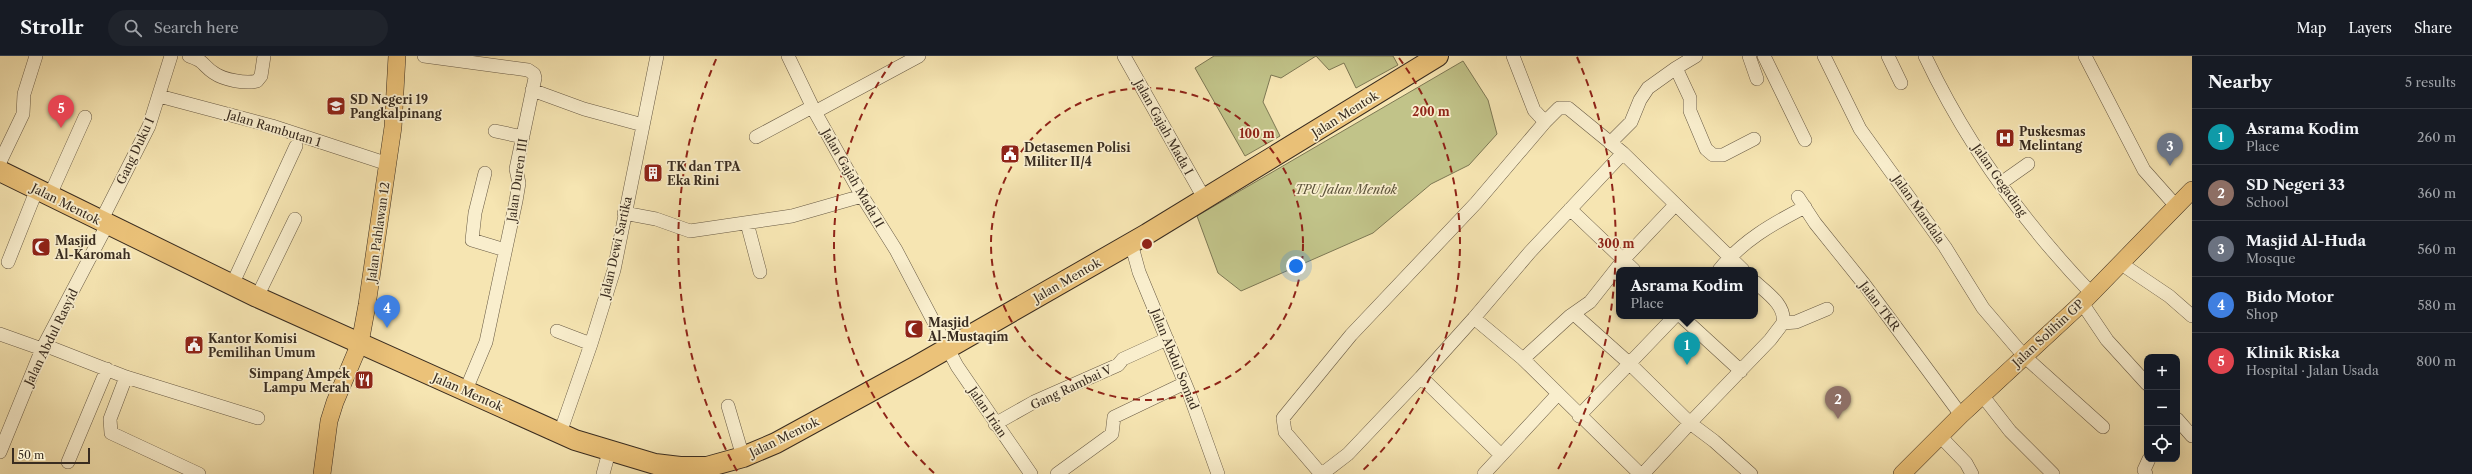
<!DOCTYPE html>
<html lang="en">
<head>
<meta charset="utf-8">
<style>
	:root { --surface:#171b24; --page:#20242c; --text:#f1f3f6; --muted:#9ea1a6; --line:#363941; --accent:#0b8043 }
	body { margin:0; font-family:"Libre Caslon Text",serif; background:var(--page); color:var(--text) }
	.controls { position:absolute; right:12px; bottom:12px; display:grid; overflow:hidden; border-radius:8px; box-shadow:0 4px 16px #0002 }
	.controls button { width:36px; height:36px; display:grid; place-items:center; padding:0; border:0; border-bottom:1px solid var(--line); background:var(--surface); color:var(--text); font:20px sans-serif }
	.scale { position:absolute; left:12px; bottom:10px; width:78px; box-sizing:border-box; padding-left:4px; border:2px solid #392c20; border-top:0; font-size:11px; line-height:14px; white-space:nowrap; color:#392c20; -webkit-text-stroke:3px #f9eecd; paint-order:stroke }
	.you { position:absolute; left:1296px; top:210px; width:14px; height:14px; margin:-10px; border:3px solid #fff; border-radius:50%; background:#1a73e8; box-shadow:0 0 0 6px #1a73e833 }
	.badge { display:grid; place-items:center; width:26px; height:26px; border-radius:50%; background:var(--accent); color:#fff; font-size:13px; font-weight:700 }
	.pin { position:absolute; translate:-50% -33px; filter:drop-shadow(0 1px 2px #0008) }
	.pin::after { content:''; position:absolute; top:21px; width:14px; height:12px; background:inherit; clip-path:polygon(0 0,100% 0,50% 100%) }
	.popup { position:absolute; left:1616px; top:211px; width:142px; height:52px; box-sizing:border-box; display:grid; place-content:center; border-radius:8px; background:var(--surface); filter:drop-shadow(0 1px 3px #0005); font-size:13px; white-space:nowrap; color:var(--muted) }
	.popup b { font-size:15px; color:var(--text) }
	.popup::after { content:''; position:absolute; left:50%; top:100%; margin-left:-8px; border:8px solid transparent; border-top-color:var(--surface) }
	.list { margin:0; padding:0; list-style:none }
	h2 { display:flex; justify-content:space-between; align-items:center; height:52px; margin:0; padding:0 16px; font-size:17px }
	h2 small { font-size:13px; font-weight:400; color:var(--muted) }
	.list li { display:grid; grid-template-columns:26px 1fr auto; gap:12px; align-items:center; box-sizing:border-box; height:56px; padding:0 16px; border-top:1px solid var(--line) }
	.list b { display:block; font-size:15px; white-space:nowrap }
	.list p { margin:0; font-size:13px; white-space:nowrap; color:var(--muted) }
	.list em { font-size:13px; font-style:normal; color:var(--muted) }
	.icon { flex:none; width:22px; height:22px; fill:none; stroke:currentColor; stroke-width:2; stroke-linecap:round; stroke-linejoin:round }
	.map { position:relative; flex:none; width:2192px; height:418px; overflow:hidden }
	header { display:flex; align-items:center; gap:24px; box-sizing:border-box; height:56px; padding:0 20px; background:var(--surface); border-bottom:1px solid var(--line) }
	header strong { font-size:19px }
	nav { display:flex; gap:22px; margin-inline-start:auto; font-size:14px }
	.search { width:280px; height:36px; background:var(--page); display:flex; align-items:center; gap:10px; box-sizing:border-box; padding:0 14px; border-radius:22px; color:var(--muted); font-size:15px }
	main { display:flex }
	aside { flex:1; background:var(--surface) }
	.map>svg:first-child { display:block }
	.green { fill:#c1c389; stroke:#7d7854 }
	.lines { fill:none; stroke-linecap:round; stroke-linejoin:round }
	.minor-casing { stroke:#685a44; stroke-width:14 }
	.major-casing { stroke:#392c20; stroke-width:18 }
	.highway-casing { stroke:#392c20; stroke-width:22 }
	.minor { stroke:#f9eecd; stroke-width:13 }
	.major { stroke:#ebc279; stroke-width:17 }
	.highway { stroke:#ebc279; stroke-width:20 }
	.ring { fill:none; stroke:#8f2418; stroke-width:2; stroke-dasharray:7 5 }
	.labels { text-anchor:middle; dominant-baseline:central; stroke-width:3.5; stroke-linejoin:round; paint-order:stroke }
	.poi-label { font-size:12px; font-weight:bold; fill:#392c20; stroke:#f9eecd; text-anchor:start }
	.street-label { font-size:12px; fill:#392c20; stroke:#f9eecd }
	.park-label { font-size:12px; font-style:italic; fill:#5b523a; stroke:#f9eecd }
	.centre { fill:#8f2418; stroke:#f9eecd; stroke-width:2 }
	.ring-label { font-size:12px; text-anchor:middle; font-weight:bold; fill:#8f2418; stroke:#f9eecd; stroke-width:3.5; stroke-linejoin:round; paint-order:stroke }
</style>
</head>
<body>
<header>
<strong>Strollr</strong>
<div class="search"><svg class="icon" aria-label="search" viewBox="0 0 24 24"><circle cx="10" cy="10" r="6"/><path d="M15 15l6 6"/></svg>Search here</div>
<nav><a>Map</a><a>Layers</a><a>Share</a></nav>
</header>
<main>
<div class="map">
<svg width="2192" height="418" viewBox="0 0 2192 418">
	<rect width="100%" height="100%" fill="#f6e5b2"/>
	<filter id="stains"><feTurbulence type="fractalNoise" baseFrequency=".005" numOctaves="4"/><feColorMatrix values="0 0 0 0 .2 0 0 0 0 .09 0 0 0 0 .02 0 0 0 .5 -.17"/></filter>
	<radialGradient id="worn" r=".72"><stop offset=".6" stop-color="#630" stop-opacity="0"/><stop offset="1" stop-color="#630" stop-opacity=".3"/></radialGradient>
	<!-- green -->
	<path class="green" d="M1214 0H1316L1281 22 1271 19 1263 46 1280 80 1245 100 1195 12Z
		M1316 0H1393L1398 9 1356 32 1344 7 1329 14Z
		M1463 5 1488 44 1497 78 1469 109 1431 128 1373 177 1241 235 1218 217 1197 160Z"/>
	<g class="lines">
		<defs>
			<path id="minor" d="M189 0C205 5 203 10 214 17 224 24 246 28 257 25L261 20 264 0
				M424 0 528 14 534 18 535 22 516 113 519 127 516 145 493 253 486 286 465 336
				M788 0 815 56
				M919 0 815 56 862 140 896 194 957 310 1031 418
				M1124 0 1204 142
				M1513 0 1534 54 1545 66
				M1696 0 1676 12 1690 42V55L1706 93 1713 99H1723L1754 83
				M1749 0 1757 23
				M1764 0 1805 84
				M1824 0 1860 73 1945 191 1983 252 2024 300 2103 371
				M1888 0 1901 27
				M1925 0C1966 87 2025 168 2091 237
				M2085 0 2144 114 2176 150
				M532 34 584 53 643 69
				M159 40 272 70 388 108
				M495 75 523 81
				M756 81 812 51
				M1610 87 1631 66 1640 44 1648 32 1676 12
				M0 106 23 58 24 38 36 0
				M485 117 475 157 472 184 505 194
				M2001 127 2028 108
				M50 139 85 61
				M1798 141 1815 167 1864 228 1961 359
				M1570 153 1634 214
				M624 157 656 163 690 175 792 160 862 140
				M101 165 149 70 171 0
				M747 167 760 216
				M1131 187 1139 216 1189 337 1218 418
				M8 206 37 133
				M2120 207 2169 240 2192 260
				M1719 214C1742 185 1772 168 1805 151
				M232 229 296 90
				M257 241 295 163
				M2082 247 2107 284 2147 328
				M1574 258 1630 308 1690 367 1770 284 1783 267C1786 249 1767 237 1755 226
				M1681 260 1741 315
				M1474 262 1523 303 1570 260 1590 246 1624 203 1675 149
				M1783 267 1796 266 1827 253
				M557 275 591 288
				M0 278 42 293
				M44 289 126 321 258 362
				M1523 303 1640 418
				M126 321 110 363 111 377 199 418
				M1982 339 2010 375 2053 418
				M728 350 743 401
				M1579 360 1675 260
				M2177 363 2192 380
				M995 368 1034 346 1118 309 1123 303 1167 283
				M560 377 591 288 614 214 657 0
				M1940 380 1966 407 1972 418
				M0 396 42 293 107 169
				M1501 399 1421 321 1474 262 1530 196 1623 97
				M68 406 107 313
				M603 418 609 396
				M1057 418 1112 378 1114 361 1185 327
				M1321 418 1285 376 1283 362 1351 279 1476 147 1545 66 1559 52H1568L1623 97 1743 214
				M1322 418 1348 398 1421 321
				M1484 418 1557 339
				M1643 418 1690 367 1714 385 1751 418
				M2146 418 2144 414 2149 403"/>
			<path id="major" d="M322 418 329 365 335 346 360 287 367 249 393 71 397 0
				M1902 418 1961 359 2082 247 2192 134"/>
			<path id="highway" d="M0 115 257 241 575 384 655 408 680 411H707L743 401 776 387 915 311 1147 178 1438 0"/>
		</defs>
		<!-- minor casing -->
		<use href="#minor" class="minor-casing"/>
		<!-- major casing -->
		<use href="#major" class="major-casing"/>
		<!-- highway casing -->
		<use href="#highway" class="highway-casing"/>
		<!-- minor -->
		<use href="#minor" class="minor"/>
		<!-- major -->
		<use href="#major" class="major"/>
		<!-- highway -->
		<use href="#highway" class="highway"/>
	</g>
	<!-- distance rings -->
	<g class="ring">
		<circle cx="1147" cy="188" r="156"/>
		<path d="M934 417A313 313 0 0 1 895 2M1399 2A313 313 0 0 1 1360 417"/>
		<path d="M737 415A469 469 0 0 1 717 1M1577 1A469 469 0 0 1 1557 415"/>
	</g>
	<!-- icons -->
	<defs>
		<symbol id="school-square" viewBox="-11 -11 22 22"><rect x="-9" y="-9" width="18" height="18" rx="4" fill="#8f2418" stroke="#f9eecd"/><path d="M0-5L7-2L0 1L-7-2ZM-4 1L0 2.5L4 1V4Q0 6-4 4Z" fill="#fff"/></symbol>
		<symbol id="hospital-square" viewBox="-11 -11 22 22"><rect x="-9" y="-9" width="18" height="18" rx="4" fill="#8f2418" stroke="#f9eecd"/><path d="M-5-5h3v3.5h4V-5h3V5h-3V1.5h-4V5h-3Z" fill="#fff"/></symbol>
		<symbol id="civic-square" viewBox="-11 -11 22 22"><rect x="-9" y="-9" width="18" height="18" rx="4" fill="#8f2418" stroke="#f9eecd"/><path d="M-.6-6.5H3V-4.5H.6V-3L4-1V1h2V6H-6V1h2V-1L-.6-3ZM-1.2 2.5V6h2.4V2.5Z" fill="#fff"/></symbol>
		<symbol id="building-square" viewBox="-11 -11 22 22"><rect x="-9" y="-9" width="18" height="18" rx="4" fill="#8f2418" stroke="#f9eecd"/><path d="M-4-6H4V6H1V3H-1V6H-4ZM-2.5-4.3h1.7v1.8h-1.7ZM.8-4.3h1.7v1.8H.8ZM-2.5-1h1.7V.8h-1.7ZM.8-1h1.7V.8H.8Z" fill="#fff"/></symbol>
		<symbol id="mosque-square" viewBox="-11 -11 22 22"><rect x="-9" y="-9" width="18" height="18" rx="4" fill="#8f2418" stroke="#f9eecd"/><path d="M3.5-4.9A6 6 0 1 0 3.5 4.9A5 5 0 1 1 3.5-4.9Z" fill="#fff"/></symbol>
		<symbol id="restaurant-square" viewBox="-11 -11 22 22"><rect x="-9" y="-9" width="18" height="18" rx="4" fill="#8f2418" stroke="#f9eecd"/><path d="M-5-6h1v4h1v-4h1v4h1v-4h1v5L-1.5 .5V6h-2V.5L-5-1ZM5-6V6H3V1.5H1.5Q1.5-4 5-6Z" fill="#fff"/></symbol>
	</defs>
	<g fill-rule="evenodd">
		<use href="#school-square" x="325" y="39" width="22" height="22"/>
		<use href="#hospital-square" x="1994" y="71" width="22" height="22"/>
		<use href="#civic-square" x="999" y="87" width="22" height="22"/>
		<use href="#building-square" x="642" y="106" width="22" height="22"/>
		<use href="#mosque-square" x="30" y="180" width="22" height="22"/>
		<use href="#mosque-square" x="903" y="262" width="22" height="22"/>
		<use href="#civic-square" x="183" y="278" width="22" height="22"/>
		<use href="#restaurant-square" x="353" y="313" width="22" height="22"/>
	</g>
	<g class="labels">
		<!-- poi labels -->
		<g class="poi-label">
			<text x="350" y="43">SD Negeri 19<tspan x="350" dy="14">Pangkalpinang</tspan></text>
			<text x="2019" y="75">Puskesmas<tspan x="2019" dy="14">Melintang</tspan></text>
			<text x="1024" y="91">Detasemen Polisi<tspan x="1024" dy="14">Militer II/4</tspan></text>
			<text x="667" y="110">TK dan TPA<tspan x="667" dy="14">Eka Rini</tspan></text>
			<text x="55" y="184">Masjid<tspan x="55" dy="14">Al-Karomah</tspan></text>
			<text x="928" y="266">Masjid<tspan x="928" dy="14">Al-Mustaqim</tspan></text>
			<text x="208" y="282">Kantor Komisi<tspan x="208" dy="14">Pemilihan Umum</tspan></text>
			<text x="350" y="317" text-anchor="end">Simpang Ampek<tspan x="350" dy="14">Lampu Merah</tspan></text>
		</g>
		<!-- street labels -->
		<g class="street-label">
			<text transform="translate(1345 58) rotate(-32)">Jalan Mentok</text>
			<text transform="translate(1164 71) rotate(61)">Jalan Gajah Mada I</text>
			<text transform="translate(274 72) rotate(17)">Jalan Rambutan 1</text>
			<text transform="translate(135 95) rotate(-65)">Gang Duku I</text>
			<text transform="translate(853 122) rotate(60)">Jalan Gajah Mada II</text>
			<text transform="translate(517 124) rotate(-82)">Jalan Duren III</text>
			<text transform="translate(2000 124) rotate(55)">Jalan Gegading</text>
			<text transform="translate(66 148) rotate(27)">Jalan Mentok</text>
			<text transform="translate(1919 153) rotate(55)">Jalan Mandala</text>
			<text transform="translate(378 176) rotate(-82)">Jalan Pahlawan 12</text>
			<text transform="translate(616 191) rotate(-77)">Jalan Dewi Sartika</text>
			<text transform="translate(1067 224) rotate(-30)">Jalan Mentok</text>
			<text transform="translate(1880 250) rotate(53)">Jalan TKR</text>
			<text transform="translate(2048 277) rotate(-43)">Jalan Solihin GP</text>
			<text transform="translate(51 281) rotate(-64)">Jalan Abdul Rasyid</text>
			<text transform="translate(1175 303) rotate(68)">Jalan Abdul Somad</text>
			<text transform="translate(1071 331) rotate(-25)">Gang Rambai V</text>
			<text transform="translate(468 336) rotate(24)">Jalan Mentok</text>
			<text transform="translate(988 356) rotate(56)">Jalan Irian</text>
			<text transform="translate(784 381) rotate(-26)">Jalan Mentok</text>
		</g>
		<!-- park labels -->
		<g class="park-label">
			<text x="1346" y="133">TPU Jalan Mentok</text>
		</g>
	</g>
	<circle cx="1147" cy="188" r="6" class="centre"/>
	<g class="ring-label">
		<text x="1431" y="60">200 m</text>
		<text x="1257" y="82">100 m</text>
		<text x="1616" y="192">300 m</text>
	</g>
	<rect width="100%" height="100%" filter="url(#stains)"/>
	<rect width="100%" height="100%" fill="url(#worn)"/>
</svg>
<div class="controls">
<button>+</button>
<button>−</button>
<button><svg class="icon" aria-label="locate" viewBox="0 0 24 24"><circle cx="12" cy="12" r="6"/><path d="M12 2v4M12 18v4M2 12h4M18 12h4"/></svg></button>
</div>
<div class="scale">50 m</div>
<div class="you"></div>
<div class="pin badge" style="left:1687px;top:309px;background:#0f9aa8">1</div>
<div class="popup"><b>Asrama Kodim</b>Place</div>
<div class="pin badge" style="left:1838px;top:363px;background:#8d6e63">2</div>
<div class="pin badge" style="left:2170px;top:110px;background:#6b7280">3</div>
<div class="pin badge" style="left:387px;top:272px;background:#3f7fe0">4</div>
<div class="pin badge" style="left:61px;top:72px;background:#e0444e">5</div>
</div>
<aside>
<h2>Nearby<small>5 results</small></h2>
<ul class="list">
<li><span class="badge" style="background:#0f9aa8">1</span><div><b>Asrama Kodim</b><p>Place</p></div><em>260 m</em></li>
<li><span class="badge" style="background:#8d6e63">2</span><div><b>SD Negeri 33</b><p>School</p></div><em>360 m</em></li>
<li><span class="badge" style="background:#6b7280">3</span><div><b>Masjid Al-Huda</b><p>Mosque</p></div><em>560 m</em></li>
<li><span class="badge" style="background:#3f7fe0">4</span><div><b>Bido Motor</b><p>Shop</p></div><em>580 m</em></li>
<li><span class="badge" style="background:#e0444e">5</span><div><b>Klinik Riska</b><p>Hospital · Jalan Usada</p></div><em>800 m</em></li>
</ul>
</aside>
</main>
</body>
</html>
